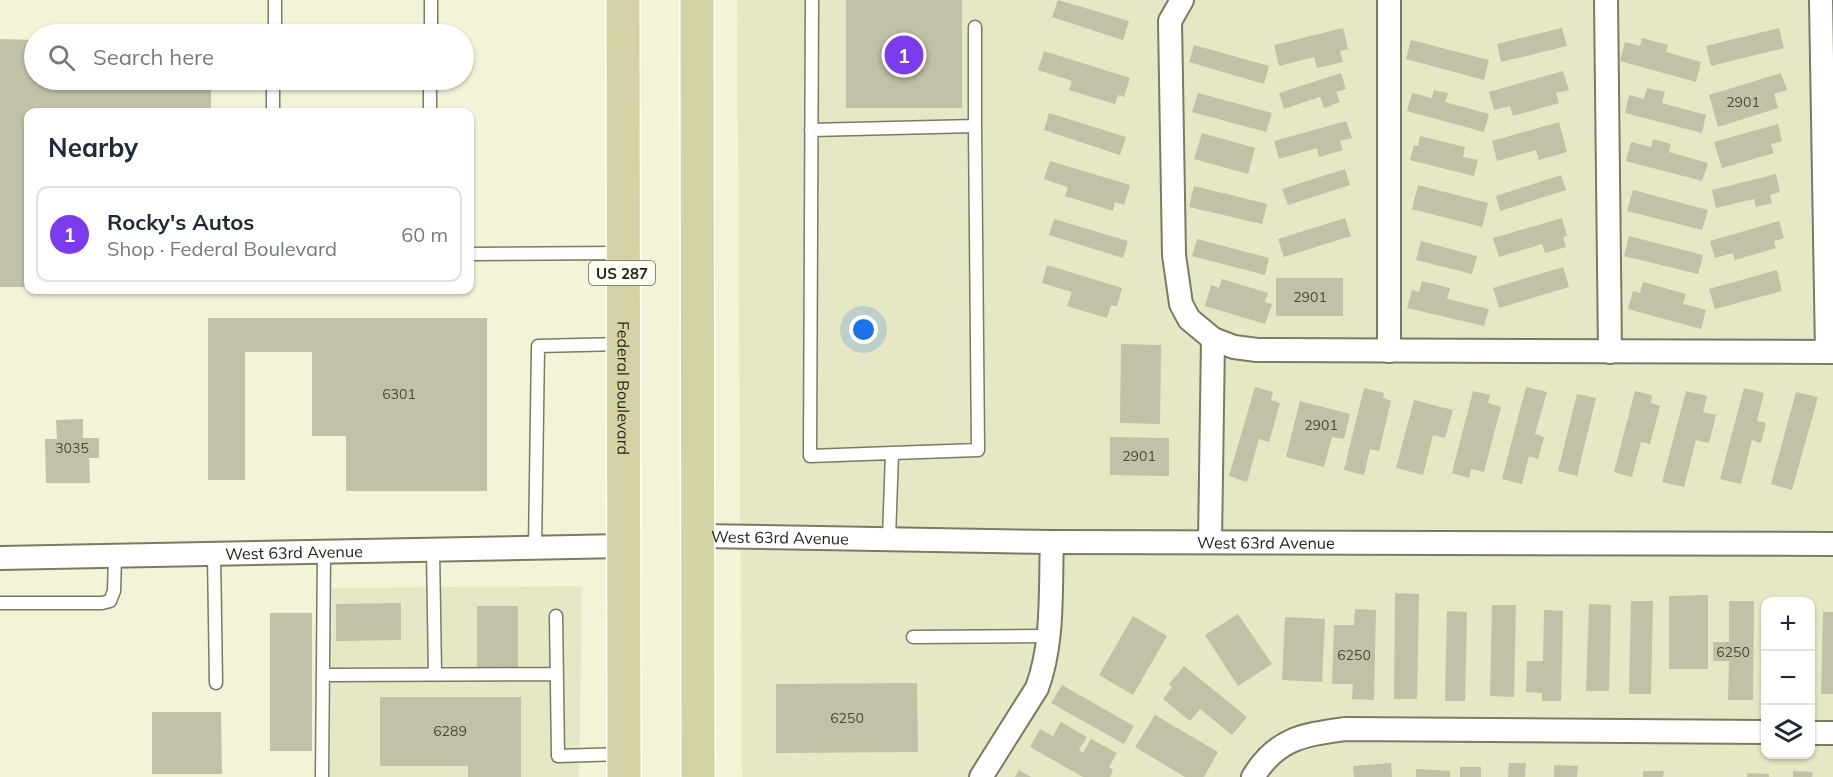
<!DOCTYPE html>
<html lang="en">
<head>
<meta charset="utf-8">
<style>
	:root { --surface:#fff; --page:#f6f6f7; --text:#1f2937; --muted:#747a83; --line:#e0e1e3; --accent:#7c3aed }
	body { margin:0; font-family:Mulish,sans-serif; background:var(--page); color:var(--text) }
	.controls { position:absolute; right:18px; bottom:18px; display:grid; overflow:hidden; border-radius:12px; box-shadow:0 2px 4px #0004 }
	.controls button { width:54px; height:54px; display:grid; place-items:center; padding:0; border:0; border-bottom:2px solid var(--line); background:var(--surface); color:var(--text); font:30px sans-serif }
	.you { position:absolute; left:864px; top:330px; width:21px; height:21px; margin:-15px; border:4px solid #fff; border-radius:50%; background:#1a73e8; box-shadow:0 0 0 9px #1a73e833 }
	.badge { display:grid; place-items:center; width:39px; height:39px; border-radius:50%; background:var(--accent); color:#fff; font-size:20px; font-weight:700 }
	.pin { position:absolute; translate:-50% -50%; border:3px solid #fff; box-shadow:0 2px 6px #0006 }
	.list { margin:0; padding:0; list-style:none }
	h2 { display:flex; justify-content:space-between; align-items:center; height:78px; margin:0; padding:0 24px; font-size:26px }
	h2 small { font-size:20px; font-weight:400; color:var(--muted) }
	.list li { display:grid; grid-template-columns:39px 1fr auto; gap:18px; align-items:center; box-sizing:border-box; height:96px; margin:0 12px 12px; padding:0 12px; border:2px solid var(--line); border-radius:12px }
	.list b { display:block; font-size:22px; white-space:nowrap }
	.list p { margin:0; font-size:20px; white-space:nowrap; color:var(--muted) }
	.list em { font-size:20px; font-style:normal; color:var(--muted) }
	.icon { flex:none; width:33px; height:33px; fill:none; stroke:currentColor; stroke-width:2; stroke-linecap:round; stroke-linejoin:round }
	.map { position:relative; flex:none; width:1833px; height:777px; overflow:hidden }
	.search { position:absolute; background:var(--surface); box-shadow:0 2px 4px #0004; left:24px; top:24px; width:450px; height:66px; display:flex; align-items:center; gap:15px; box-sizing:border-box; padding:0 21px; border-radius:33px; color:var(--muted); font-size:22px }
	.panel { position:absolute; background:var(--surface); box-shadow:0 2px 4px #0004; left:24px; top:108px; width:450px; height:186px; border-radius:12px }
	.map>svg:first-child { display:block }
	.built { fill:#e6e7c4; fill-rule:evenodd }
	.building { fill:#c0c1a6 }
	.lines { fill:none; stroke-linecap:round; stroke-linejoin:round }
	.service-casing { stroke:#7a7b62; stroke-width:15 }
	.minor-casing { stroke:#7a7b62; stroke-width:26 }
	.primary-casing { stroke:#fff; stroke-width:36 }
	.service { stroke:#fff; stroke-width:12 }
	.minor { stroke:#fff; stroke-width:22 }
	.primary { stroke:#d3d3a6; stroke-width:33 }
	.labels { text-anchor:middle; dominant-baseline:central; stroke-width:4.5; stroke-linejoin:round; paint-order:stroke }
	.number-label { font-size:14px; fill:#4a4a3c }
	.shield { fill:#fefff4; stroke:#65655b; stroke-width:1.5 }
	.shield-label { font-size:15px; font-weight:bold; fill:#232319 }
	.street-label { font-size:16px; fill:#232319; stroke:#fefff4 }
</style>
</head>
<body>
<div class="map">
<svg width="1833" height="777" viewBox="0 0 1833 777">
	<rect width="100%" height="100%" fill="#f2f3d7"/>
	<!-- built -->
	<path class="built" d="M737 0H1833V777H742ZM1766 602H1810V754H1766Z
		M582 586 579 777H330L332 588Z"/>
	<!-- building -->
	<path class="building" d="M846 0H962V108H846Z
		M1058 0 1129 21 1123 40 1052 17Z
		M1343 28 1348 49 1340 51 1343 62 1317 68 1314 57 1279 66 1274 45Z
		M1562 28 1567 46 1501 62 1497 44Z
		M1779 28 1784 48 1711 66 1706 46Z
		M1642 38 1668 45 1666 52 1701 62 1696 82 1620 61 1625 42 1640 46Z
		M0 39 34 40V80H211V112H28V287H0Z
		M1411 40 1489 60 1484 80 1406 59Z
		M1194 45 1269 66 1264 84 1189 62Z
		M1044 51 1130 78 1124 97 1118 95 1115 104 1069 90 1072 81 1038 70Z
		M1563 71 1569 90 1556 93 1559 103 1513 116 1510 106 1494 110 1489 92Z
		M1341 73 1346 89 1336 92 1340 102 1324 108 1320 97 1284 109 1279 93Z
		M1781 73 1787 90 1774 94 1778 108 1718 127 1709 95Z
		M1647 88 1665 92 1662 103 1706 115 1702 133 1625 113 1629 95 1644 99Z
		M1434 90 1448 93 1445 102 1489 114 1484 132 1407 111 1412 93 1432 98Z
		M1198 93 1272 113 1266 132 1192 112Z
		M1049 113 1126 137 1120 155 1044 130Z
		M1346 121 1352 138 1340 141 1343 150 1319 157 1317 148 1279 159 1274 141Z
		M1559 122 1567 152 1539 160 1536 150 1497 161 1492 141Z
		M1778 124 1782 141 1771 144 1774 153 1722 168 1714 142Z
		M1202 133 1255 148 1248 174 1194 159Z
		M1420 136 1465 147 1463 157 1478 160 1474 176 1410 160 1414 145 1418 146Z
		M1653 139 1671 144 1669 152 1708 163 1702 181 1626 161 1631 142 1651 147Z
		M1050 161 1130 185 1124 205 1115 202 1113 211 1065 196 1068 187 1044 179Z
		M1345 169 1350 185 1288 205 1282 189Z
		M1776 174 1780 192 1770 195 1772 203 1756 207 1754 199 1716 208 1712 190Z
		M1561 175 1566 190 1500 211 1496 196Z
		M1418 185 1488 203 1482 227 1412 209Z
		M1194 186 1267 204 1262 224 1189 207Z
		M1633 190 1708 210 1702 230 1627 211Z
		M1345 218 1351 236 1284 257 1278 239Z
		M1562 218 1567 236 1563 237 1566 247 1545 253 1542 244 1499 257 1493 238Z
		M1054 219 1128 241 1123 258 1049 235Z
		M1779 221 1784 238 1774 241 1776 248 1735 260 1733 253 1715 258 1710 241Z
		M1629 236 1703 255 1698 274 1624 256Z
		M1197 239 1269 258 1265 275 1192 256Z
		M1421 241 1477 256 1472 274 1416 260Z
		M1047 265 1122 288 1117 306 1111 305 1107 318 1067 306 1072 292 1042 283Z
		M1563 267 1569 287 1499 308 1493 288Z
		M1777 270 1782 291 1715 309 1709 289Z
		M1276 278H1343V316H1276Z
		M1222 279 1268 293 1265 302 1272 304 1265 324 1205 306 1211 285 1219 288Z
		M1422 281 1450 288 1447 299 1489 309 1484 326 1407 308 1412 290 1419 292Z
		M1643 282 1686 294 1683 304 1706 310 1701 329 1628 309 1633 291 1640 293Z
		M208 318H487V491H346V436H312V352H245V480H208Z
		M1121 344 1161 345 1160 424 1120 423Z
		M1255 387 1273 392 1271 400 1280 403 1269 442 1259 439 1247 482 1229 476Z
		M1526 387 1547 392 1535 434 1544 437 1538 459 1529 456 1522 484 1502 479Z
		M1364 388 1384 393 1383 398 1391 401 1379 451 1370 449 1364 475 1344 470Z
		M1744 388 1764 393 1757 421 1766 423 1761 443 1752 440 1741 484 1720 479Z
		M1473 391 1490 395 1488 403 1501 407 1484 472 1471 469 1469 478 1452 473Z
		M1635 391 1652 395 1651 403 1660 406 1650 444 1641 442 1632 477 1614 472Z
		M1686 391 1707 396 1703 412 1716 415 1709 443 1696 440 1684 487 1662 482Z
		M1796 392 1818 397 1792 490 1771 484Z
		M1577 394 1596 398 1577 476 1558 471Z
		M1414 400 1453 410 1445 438 1433 435 1423 475 1396 468Z
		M1300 401 1350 414 1344 439 1332 437 1324 467 1286 457Z
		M83 419V438H99V458H89L90 483H46L45 439H57L56 420Z
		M1110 437 1169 438V476L1110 475Z
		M1395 593 1419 594 1417 699H1394Z
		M1708 595V669H1669V596Z
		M1631 601H1653L1651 694H1629Z
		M1729 601H1754L1753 700H1728L1729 661H1713V642H1729Z
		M401 603V640L336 641V604Z
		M1589 604 1611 605 1609 691H1586Z
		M1492 605H1516L1514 697 1490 696Z
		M477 606H518V667H477Z
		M1355 609 1376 610 1374 700 1352 699 1353 684H1332L1334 625H1354Z
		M1544 610 1563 611 1561 701H1542V693L1526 692 1527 661H1543Z
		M1447 611 1467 612 1465 701H1445Z
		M1823 612H1833V694H1821Z
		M270 613H312V751H270Z
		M1238 614 1272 664 1238 686 1205 635Z
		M1133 616 1167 636 1133 695 1099 675Z
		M1285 617 1325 619 1322 682 1282 680Z
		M1184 666 1247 717 1232 735 1200 709 1190 721 1163 699 1172 687 1169 684Z
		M917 683 918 752 776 753V684Z
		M1062 685 1134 726 1124 744 1051 703Z
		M380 697H521V777H468V766H380Z
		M152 712H221L222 774H152Z
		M1155 715 1218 752 1204 777H1185L1135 747Z
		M1061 722 1087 737 1079 750 1083 753 1091 739 1117 753 1109 767 1113 770 1110 777H1083L1030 747 1040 729 1053 736Z
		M1391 763 1392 777H1354L1353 766Z
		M1509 763H1526L1525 777H1508Z
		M1554 765 1578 766 1577 777H1554Z
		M1460 767H1481V777H1460Z
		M1416 769 1450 771V777H1416Z
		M1019 770 1031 777H1015Z
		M1643 771H1664L1663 777H1643Z
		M1793 771 1813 772 1812 777H1793Z
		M1747 773 1769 774V777H1747Z"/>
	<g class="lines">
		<defs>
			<path id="service" d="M812 0 810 456 892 453 889 538
				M975 27V126
				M275 34V0
				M431 34V0
				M273 112V80
				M430 112V80
				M811 130 975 126 978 450 892 453
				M470 254 621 253
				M535 548 538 346 622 344
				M433 550 435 674
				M214 554 216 683
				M0 603H102L110 601 114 591 115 556
				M556 616 558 756 622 754
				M913 637 1048 636
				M323 675 557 674
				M322 777 324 552"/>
			<g id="minor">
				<path d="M1182 0 1170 21 1174 255 1181 304 1189 319 1213 339 1210 542"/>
				<path d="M1389 0V351"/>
				<path d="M1606 0 1610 352"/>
				<path d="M1821 0 1827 352"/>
				<path d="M1213 339 1234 347 1257 350 1833 352"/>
				<path id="s1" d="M699 536 1052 542 1833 544"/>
				<path id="s2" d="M0 558 624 546"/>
				<path d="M1810 733H1833"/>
				<path d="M981 777 1037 688C1054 642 1050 590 1052 542"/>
				<path d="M1253 777C1277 738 1303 735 1345 729L1766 732"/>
			</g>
			<g id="primary">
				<path id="s3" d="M623 0 624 777"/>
				<path d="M697 0 698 777"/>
			</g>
		</defs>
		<!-- service casing -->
		<use href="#service" class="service-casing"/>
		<!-- minor casing -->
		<use href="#minor" class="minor-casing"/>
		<!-- primary casing -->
		<use href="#primary" class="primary-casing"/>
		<!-- service -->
		<use href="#service" class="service"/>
		<!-- minor -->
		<use href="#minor" class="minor"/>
		<!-- primary -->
		<use href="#primary" class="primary"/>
	</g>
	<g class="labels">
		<!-- number labels -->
		<g class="number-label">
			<text x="1743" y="102">2901</text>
			<text x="1310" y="297">2901</text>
			<text x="399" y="394">6301</text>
			<text x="1321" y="425">2901</text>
			<text x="72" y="448">3035</text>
			<text x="1139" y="456">2901</text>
			<text x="1733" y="652">6250</text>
			<text x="1354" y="655">6250</text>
			<text x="847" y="718">6250</text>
			<text x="450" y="731">6289</text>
		</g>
		<!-- shield labels -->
		<rect class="shield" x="589" y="261" width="66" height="24" rx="4.5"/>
		<g class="shield-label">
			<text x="622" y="273">US 287</text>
		</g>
		<!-- street labels -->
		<g class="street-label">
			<text stroke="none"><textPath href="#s3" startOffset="388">Federal Boulevard</textPath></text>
			<text stroke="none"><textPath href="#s1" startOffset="81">West 63rd Avenue</textPath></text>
			<text stroke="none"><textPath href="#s1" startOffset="567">West 63rd Avenue</textPath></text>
			<text stroke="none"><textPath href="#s2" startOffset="294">West 63rd Avenue</textPath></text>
		</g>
	</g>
</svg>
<div class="controls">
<button>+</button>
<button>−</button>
<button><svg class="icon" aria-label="layers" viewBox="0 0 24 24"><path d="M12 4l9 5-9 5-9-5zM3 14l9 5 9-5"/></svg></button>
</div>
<div class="you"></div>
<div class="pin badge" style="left:904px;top:55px">1</div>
<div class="search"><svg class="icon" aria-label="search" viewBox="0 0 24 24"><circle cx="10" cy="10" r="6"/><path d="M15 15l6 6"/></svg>Search here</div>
<section class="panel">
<h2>Nearby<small></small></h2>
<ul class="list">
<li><span class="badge">1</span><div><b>Rocky's Autos</b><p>Shop · Federal Boulevard</p></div><em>60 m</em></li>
</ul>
</section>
</div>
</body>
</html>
